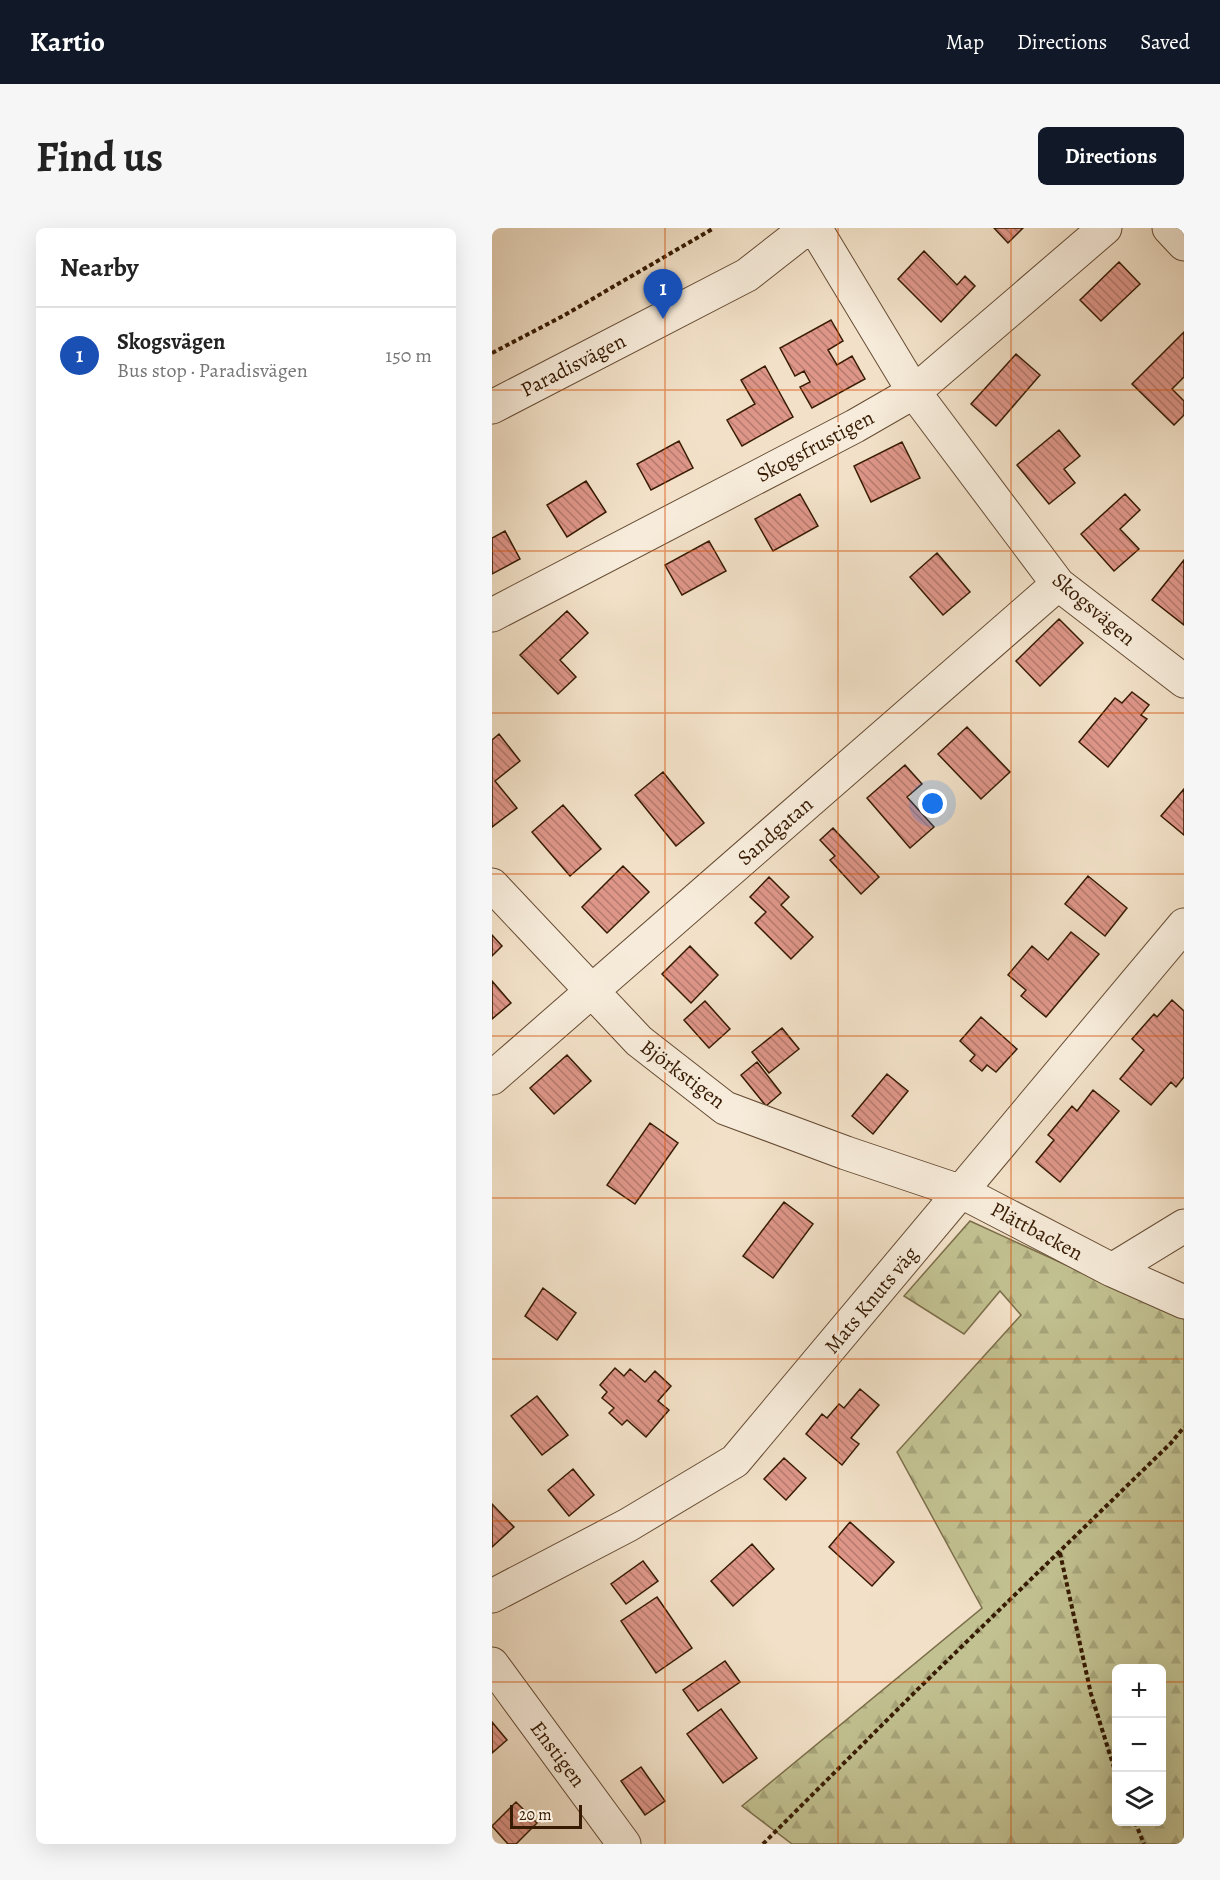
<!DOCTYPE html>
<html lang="en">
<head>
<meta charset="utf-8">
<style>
	:root { --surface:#fff; --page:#f6f6f6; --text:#222; --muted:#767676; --line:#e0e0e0; --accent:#111827 }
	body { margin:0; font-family:Alegreya,serif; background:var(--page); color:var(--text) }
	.controls { position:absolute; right:18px; bottom:18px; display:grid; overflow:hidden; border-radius:9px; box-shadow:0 6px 24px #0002 }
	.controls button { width:54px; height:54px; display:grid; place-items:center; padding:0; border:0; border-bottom:2px solid var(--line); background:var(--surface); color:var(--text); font:30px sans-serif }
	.scale { position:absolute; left:18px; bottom:15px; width:72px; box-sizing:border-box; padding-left:6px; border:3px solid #371b03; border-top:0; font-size:16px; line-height:21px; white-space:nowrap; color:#371b03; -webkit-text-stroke:4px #f7ecdb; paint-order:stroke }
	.you { position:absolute; left:441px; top:576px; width:21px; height:21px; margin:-15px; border:4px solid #fff; border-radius:50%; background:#1a73e8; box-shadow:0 0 0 9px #1a73e833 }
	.badge { display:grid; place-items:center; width:39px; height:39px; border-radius:50%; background:var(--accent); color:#fff; font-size:20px; font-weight:700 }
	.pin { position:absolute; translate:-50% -50px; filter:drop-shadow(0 2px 3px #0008) }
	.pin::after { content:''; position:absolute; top:32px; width:21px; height:18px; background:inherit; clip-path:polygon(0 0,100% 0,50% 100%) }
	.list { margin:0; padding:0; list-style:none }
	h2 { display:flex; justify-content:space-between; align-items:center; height:78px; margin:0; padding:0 24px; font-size:26px }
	h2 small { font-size:20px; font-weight:400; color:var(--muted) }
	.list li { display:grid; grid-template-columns:39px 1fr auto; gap:18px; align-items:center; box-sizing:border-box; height:96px; padding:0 24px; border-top:2px solid var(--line) }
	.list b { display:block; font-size:22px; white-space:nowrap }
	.list p { margin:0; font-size:20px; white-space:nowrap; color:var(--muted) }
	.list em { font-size:20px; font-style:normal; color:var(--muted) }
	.icon { flex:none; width:33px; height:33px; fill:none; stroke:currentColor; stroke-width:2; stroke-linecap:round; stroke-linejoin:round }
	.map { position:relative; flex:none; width:692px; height:1616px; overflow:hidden; border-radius:9px }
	header { display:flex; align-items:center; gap:36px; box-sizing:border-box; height:84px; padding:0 30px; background:var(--accent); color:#fff }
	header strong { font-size:28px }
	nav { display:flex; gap:33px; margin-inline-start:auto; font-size:21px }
	.intro { display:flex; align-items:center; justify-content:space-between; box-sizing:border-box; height:144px; padding:0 36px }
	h1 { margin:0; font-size:42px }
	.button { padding:15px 27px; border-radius:9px; background:var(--accent); color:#fff; font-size:21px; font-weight:700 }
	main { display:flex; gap:36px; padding:0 36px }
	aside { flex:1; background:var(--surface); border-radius:9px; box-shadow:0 6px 24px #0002 }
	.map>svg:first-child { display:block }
	.forest { fill:url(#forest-firs); stroke:#7c6e4a; stroke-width:1.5; fill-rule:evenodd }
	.building { fill:url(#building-back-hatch); stroke:#371b03; stroke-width:1.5 }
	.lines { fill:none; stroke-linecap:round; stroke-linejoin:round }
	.minor-casing { stroke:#664c34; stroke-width:35 }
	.path { stroke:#371b03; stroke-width:4; stroke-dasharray:4.5 3; stroke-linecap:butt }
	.minor { stroke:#f7ecdb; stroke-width:33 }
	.grid { fill:none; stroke:#d6530b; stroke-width:1.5; stroke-opacity:0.55 }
	.labels { text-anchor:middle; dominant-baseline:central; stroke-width:5; stroke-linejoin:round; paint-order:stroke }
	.street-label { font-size:21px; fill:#371b03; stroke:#f7ecdb }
</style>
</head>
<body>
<header>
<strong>Kartio</strong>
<nav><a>Map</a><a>Directions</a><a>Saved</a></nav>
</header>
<div class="intro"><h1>Find us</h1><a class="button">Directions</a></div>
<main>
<aside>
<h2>Nearby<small></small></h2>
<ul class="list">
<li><span class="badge" style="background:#1a4fb4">1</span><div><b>Skogsvägen</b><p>Bus stop · Paradisvägen</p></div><em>150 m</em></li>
</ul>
</aside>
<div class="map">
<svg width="692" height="1616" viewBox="0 0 692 1616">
	<defs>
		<pattern id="forest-firs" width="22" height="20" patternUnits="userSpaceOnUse" patternTransform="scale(1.5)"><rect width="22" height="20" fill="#c2c191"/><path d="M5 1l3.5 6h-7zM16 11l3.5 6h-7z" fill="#a7a57b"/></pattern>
		<pattern id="building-back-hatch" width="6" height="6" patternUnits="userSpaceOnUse" patternTransform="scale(1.5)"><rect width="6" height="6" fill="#de9689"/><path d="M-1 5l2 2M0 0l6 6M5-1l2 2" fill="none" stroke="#b57a6e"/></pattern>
	</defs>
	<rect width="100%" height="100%" fill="#f2e1c8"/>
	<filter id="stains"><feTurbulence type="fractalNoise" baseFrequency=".00333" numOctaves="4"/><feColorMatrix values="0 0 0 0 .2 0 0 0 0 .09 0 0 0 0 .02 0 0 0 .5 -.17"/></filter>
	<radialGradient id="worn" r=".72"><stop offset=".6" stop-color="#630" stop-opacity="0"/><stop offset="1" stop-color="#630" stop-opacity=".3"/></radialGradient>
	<!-- forest -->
	<path class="forest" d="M478 993 692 1091V1616H300L250 1578 490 1380 405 1224 529 1087 508 1063 472 1106 412 1068ZM624 1440H670V1594H624Z"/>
	<!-- building -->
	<path class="building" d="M502 0H531L516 15Z
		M432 23 465 57 473 48 483 58 449 94 406 51Z
		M627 34 648 56 609 93 588 72Z
		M339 92 351 113 336 122 345 137 360 128 373 151 320 180 308 159 318 154 312 143 303 148 288 120Z
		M692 104V149L680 161 692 173V187L682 197 640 156Z
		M524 126 548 147 504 198 479 176Z
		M273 138 301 189 250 218 235 192 263 176 249 152Z
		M567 202 588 228 572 241 583 255 557 276 525 237Z
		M187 213 201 240 159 262 145 236Z
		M410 214 428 250 379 274 362 238Z
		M94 253 114 284 75 309 55 277Z
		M308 266 326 298 281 323 263 291Z
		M633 266 648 282 628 301 647 321 622 343 589 306Z
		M13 303 28 331 0 346V310Z
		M217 313 234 343 190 367 173 337Z
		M445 325 478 364 451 387 418 349Z
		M692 332V397L660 372Z
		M75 383 96 405 68 432 84 449 66 466 28 427Z
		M567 391 591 415 548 458 524 433Z
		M640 464 657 477 649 487 655 491 616 539 587 514 623 470 630 475Z
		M475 499 518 544 489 571 446 526Z
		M7 506 28 533 3 553 25 580 0 599V512Z
		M413 537 430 556 415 569 442 599 418 620 375 570Z
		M171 544 212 595 184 618 143 567Z
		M692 561V607L669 588Z
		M71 577 109 621 78 648 40 604Z
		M341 600 387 649 369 666 338 632 343 628 328 612Z
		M131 638 157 664 115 705 90 679Z
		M596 648 635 680 613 708 573 676Z
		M277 649 297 669 289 677 321 709 299 731 263 695 274 684 258 669Z
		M579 704 607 726 554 789 529 768 534 762 516 747 540 718 556 732Z
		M0 707 10 718 0 728Z
		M198 718 226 747 199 775 170 746Z
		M0 753 19 775 0 791Z
		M680 772 692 783V849L684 859 679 854 659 877 628 851 652 822 640 811 662 786 665 789Z
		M213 773 238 801 217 820 192 792Z
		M489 789 525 821 504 844 495 837 490 843 478 833 483 827 468 813Z
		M290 800 307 821 277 845 260 824Z
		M75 827 99 853 62 886 38 860Z
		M265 834 289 865 274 878 249 847Z
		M395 846 416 863 381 906 360 888Z
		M601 862 627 883 568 954 544 934 562 912 556 907 580 878 585 883Z
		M158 895 186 915 143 976 115 957Z
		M292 974 321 996 281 1050 251 1028Z
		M51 1060 84 1085 65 1112 33 1088Z
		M123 1140 132 1148 138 1141 153 1154 163 1143 179 1158 166 1173 177 1182 154 1209 135 1192 130 1197 117 1185 122 1180 110 1170 115 1164 108 1157Z
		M368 1161 387 1177 359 1210 367 1216 350 1237 314 1206 330 1186 335 1190 347 1176 352 1180Z
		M45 1168 76 1207 50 1227 19 1188Z
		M292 1230 314 1250 294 1272 272 1251Z
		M81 1241 102 1267 77 1288 56 1262Z
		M0 1276 22 1299 0 1319Z
		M358 1294 402 1334 380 1358 337 1319Z
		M260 1316 282 1341 241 1378 219 1353Z
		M151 1333 166 1353 134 1376 119 1356Z
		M165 1369 200 1420 164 1445 129 1393Z
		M233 1433 248 1454 206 1483 191 1462Z
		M229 1481 265 1530 231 1555 195 1506Z
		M0 1494 15 1512 0 1525Z
		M149 1539 173 1573 153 1587 129 1553Z
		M24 1574 45 1595 24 1616H16L0 1598Z"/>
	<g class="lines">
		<defs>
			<path id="minor" d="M323 0 422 164 566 356 692 453
				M677 0 692 16
				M0 179 255 47 315 0
				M0 387 363 198 422 164 613 0
				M0 657 147 813 233 880 354 925 470 964 620 1042 692 998
				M0 850 566 356
				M620 1042 692 1074
				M0 1368 136 1297 243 1233 692 697
				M0 1436 132 1616"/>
		</defs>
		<!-- minor casing -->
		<use href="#minor" class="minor-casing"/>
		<!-- path -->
		<path class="path" d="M0 125 71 88 222 0
			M568 1325 599 1466 624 1546
			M643 1594 652 1616
			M271 1616 425 1462 679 1215 692 1199"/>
		<!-- minor -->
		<use href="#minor" class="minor"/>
	</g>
	<!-- grid -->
	<path class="grid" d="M173 0V1616M346 0V1616M519 0V1616M0 162H692M0 323H692M0 485H692M0 646H692M0 808H692M0 970H692M0 1131H692M0 1293H692M0 1454H624M670 1454H692"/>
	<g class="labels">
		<!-- street labels -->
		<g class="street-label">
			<text transform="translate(81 137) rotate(-27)">Paradisvägen</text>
			<text transform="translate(323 218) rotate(-28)">Skogsfrustigen</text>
			<text transform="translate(602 381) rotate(40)">Skogsvägen</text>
			<text transform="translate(283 603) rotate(-41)">Sandgatan</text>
			<text transform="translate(191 846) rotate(37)">Björkstigen</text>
			<text transform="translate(545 1003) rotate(28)">Plättbacken</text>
			<text transform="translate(379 1072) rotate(-50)">Mats Knuts väg</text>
			<text transform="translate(66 1526) rotate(53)">Enstigen</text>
		</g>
	</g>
	<rect width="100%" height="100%" filter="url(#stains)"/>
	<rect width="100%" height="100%" fill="url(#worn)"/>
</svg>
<div class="controls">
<button>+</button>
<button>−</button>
<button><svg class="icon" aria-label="layers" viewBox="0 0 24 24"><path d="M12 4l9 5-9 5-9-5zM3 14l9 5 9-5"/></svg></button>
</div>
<div class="scale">20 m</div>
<div class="you"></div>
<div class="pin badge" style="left:171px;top:91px;background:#1a4fb4">1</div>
</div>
</main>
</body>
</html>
